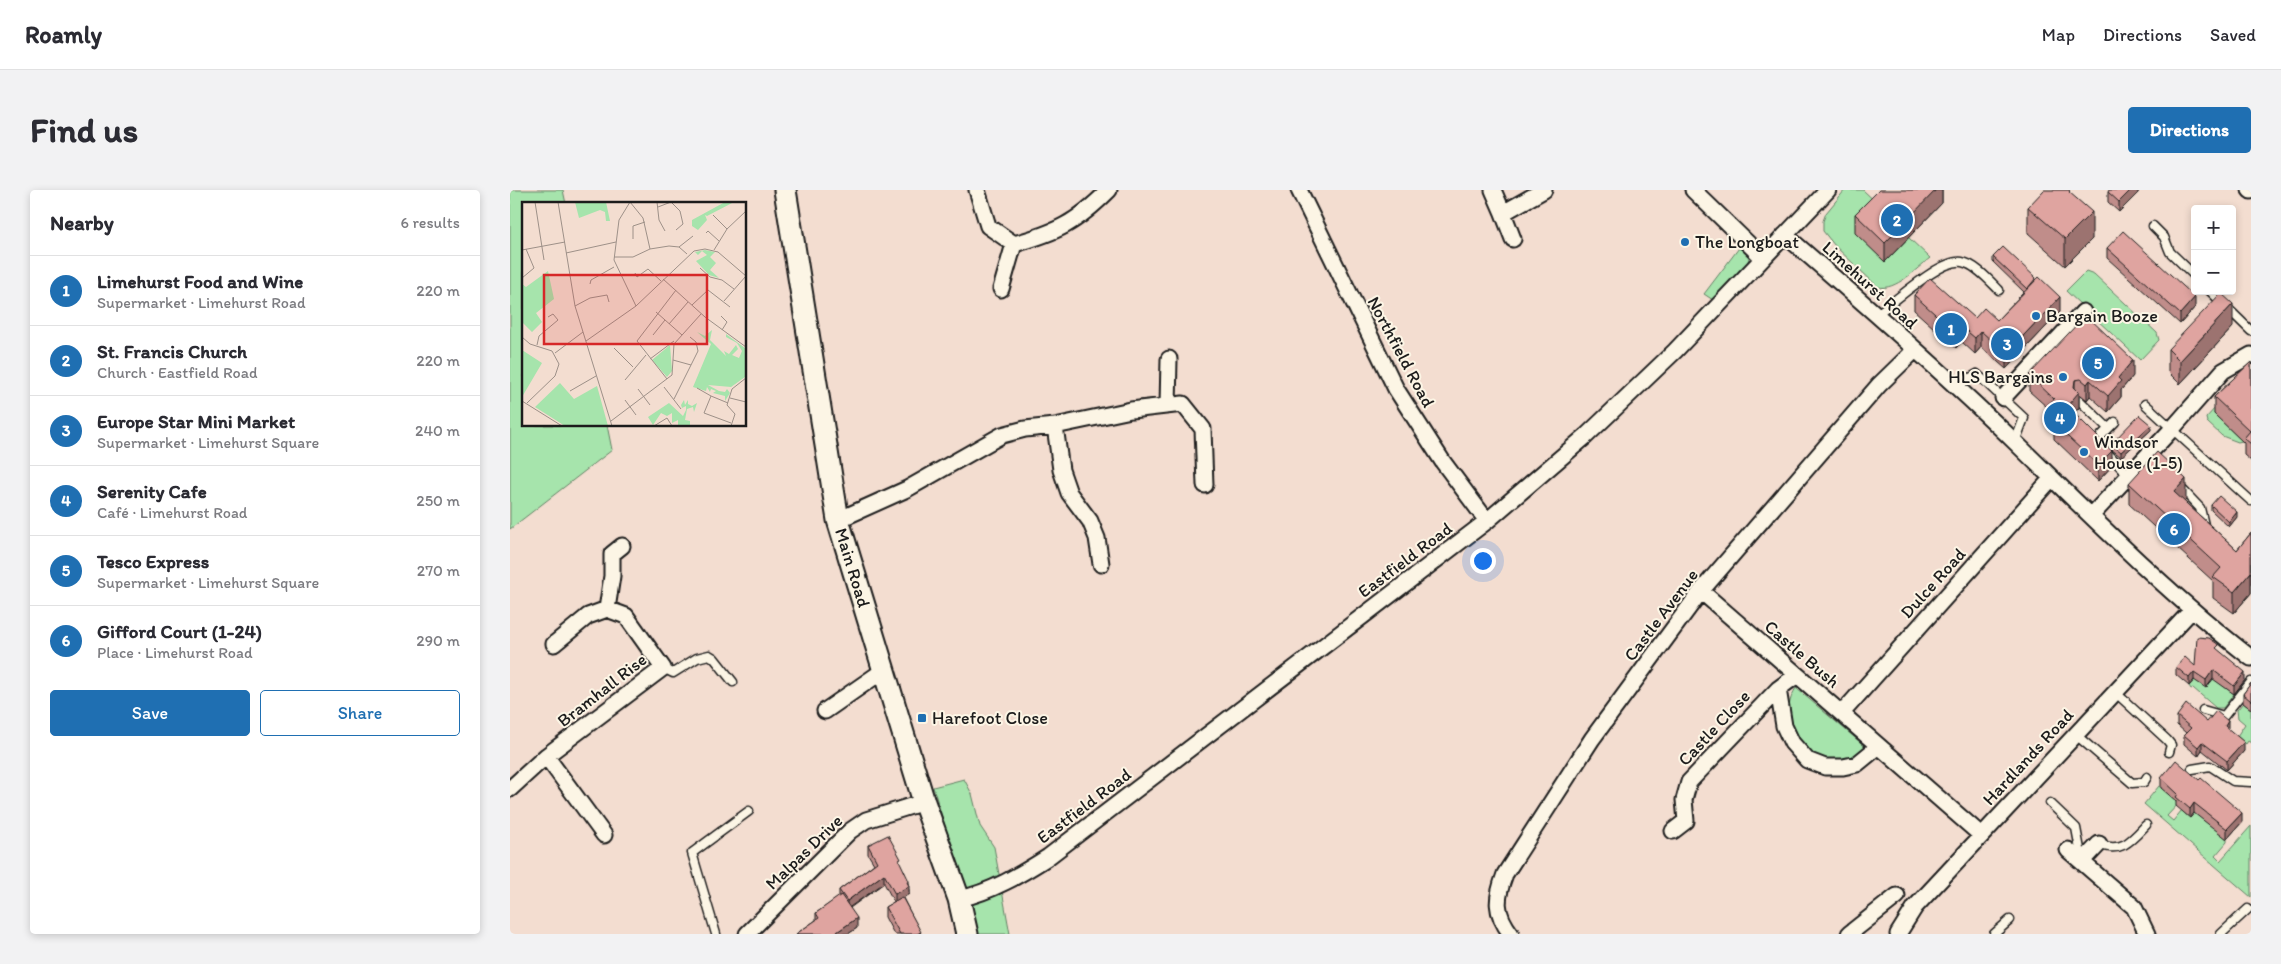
<!DOCTYPE html>
<html lang="en">
<head>
<meta charset="utf-8">
<style>
	:root { --surface:#fff; --page:#f2f2f3; --text:#2b2b33; --muted:#7c7c81; --line:#e1e1e2; --accent:#1f6fb2 }
	body { margin:0; font-family:Itim,sans-serif; background:var(--page); color:var(--text) }
	.controls { position:absolute; right:15px; top:15px; display:grid; overflow:hidden; border-radius:5px; box-shadow:0 2px 8px #0003 }
	.controls button { width:45px; height:45px; display:grid; place-items:center; padding:0; border:0; border-bottom:1px solid var(--line); background:var(--surface); color:var(--text); font:25px sans-serif }
	.you { position:absolute; left:972px; top:370px; width:18px; height:18px; margin:-12px; border:4px solid #fff; border-radius:50%; background:#1a73e8; box-shadow:0 0 0 8px #1a73e833 }
	.badge { display:grid; place-items:center; width:32px; height:32px; border-radius:50%; background:var(--accent); color:#fff; font-size:16px; font-weight:700 }
	.pin { position:absolute; translate:-50% -50%; border:2px solid #fff; box-shadow:0 1px 5px #0006 }
	.list { margin:0; padding:0; list-style:none }
	h2 { display:flex; justify-content:space-between; align-items:center; height:65px; margin:0; padding:0 20px; font-size:21px }
	h2 small { font-size:16px; font-weight:400; color:var(--muted) }
	.list li { display:grid; grid-template-columns:32px 1fr auto; gap:15px; align-items:center; box-sizing:border-box; height:70px; padding:0 20px; border-top:1px solid var(--line) }
	.list b { display:block; font-size:19px; white-space:nowrap }
	.list p { margin:0; font-size:16px; white-space:nowrap; color:var(--muted) }
	.list em { font-size:16px; font-style:normal; color:var(--muted) }
	.actions { display:flex; gap:10px; padding:15px 20px }
	.actions a { flex:1; padding:11px 0; border:1px solid var(--accent); border-radius:5px; text-align:center; font-size:18px; color:var(--accent) }
	.actions .main { background:var(--accent); color:#fff }
	.map { position:relative; flex:none; width:1741px; height:744px; overflow:hidden; border-radius:5px }
	header { display:flex; align-items:center; gap:30px; box-sizing:border-box; height:70px; padding:0 25px; background:var(--surface); border-bottom:1px solid var(--line) }
	header strong { font-size:24px }
	nav { display:flex; gap:28px; margin-inline-start:auto; font-size:18px }
	.intro { display:flex; align-items:center; justify-content:space-between; box-sizing:border-box; height:120px; padding:0 30px }
	h1 { margin:0; font-size:35px }
	.button { padding:12px 22px; border-radius:5px; background:var(--accent); color:#fff; font-size:18px; font-weight:700 }
	main { display:flex; gap:30px; padding:0 30px }
	aside { flex:1; background:var(--surface); border-radius:5px; box-shadow:0 2px 8px #0003 }
	.map>svg:first-child { display:block }
	.green { fill:#a6e4ac; stroke:#618064 }
	.lines { fill:none; stroke-linecap:round; stroke-linejoin:round }
	.lane-casing { stroke:#1c1c1c; stroke-width:11 }
	.street-casing { stroke:#1c1c1c; stroke-width:19 }
	.secondary-casing { stroke:#1c1c1c; stroke-width:25 }
	.lane { stroke:#fcf5e5; stroke-width:8 }
	.street { stroke:#fcf5e5; stroke-width:15 }
	.secondary { stroke:#fcf5e5; stroke-width:21 }
	.wall { fill:#c08d8a; stroke:#1c1c1c }
	.shaded-wall { fill:#9c7370; stroke:#1c1c1c }
	.building { fill:#dfa4a0; stroke:#1c1c1c }
	.poi-dot { fill:#1f6fb2; stroke:#fcf5e5; stroke-width:2 }
	.labels { text-anchor:middle; dominant-baseline:central; stroke-width:4; stroke-linejoin:round; paint-order:stroke }
	.poi-label { font-size:18px; fill:#1c1c1c; stroke:#fcf5e5; text-anchor:start }
	.street-label { font-size:18px; fill:#1c1c1c; stroke:#fcf5e5 }
	.inset-road { fill:none; stroke:#9d9088; stroke-width:1 }
	.view { fill:#d62828; fill-opacity:0.15; stroke:#d62828; stroke-width:2.5 }
	.inset-edge { fill:none; stroke:#1c1c1c; stroke-width:2.5 }
</style>
</head>
<body>
<header>
<strong>Roamly</strong>
<nav><a>Map</a><a>Directions</a><a>Saved</a></nav>
</header>
<div class="intro"><h1>Find us</h1><a class="button">Directions</a></div>
<main>
<aside>
<h2>Nearby<small>6 results</small></h2>
<ul class="list">
<li><span class="badge">1</span><div><b>Limehurst Food and Wine</b><p>Supermarket · Limehurst Road</p></div><em>220 m</em></li>
<li><span class="badge">2</span><div><b>St. Francis Church</b><p>Church · Eastfield Road</p></div><em>220 m</em></li>
<li><span class="badge">3</span><div><b>Europe Star Mini Market</b><p>Supermarket · Limehurst Square</p></div><em>240 m</em></li>
<li><span class="badge">4</span><div><b>Serenity Cafe</b><p>Café · Limehurst Road</p></div><em>250 m</em></li>
<li><span class="badge">5</span><div><b>Tesco Express</b><p>Supermarket · Limehurst Square</p></div><em>270 m</em></li>
<li><span class="badge">6</span><div><b>Gifford Court (1-24)</b><p>Place · Limehurst Road</p></div><em>290 m</em></li>
</ul>
<div class="actions"><a class="main">Save</a><a>Share</a></div>
</aside>
<div class="map">
<svg width="1741" height="744" viewBox="0 0 1741 744">
	<rect width="100%" height="100%" fill="#f3ddd0"/>
	<filter id="ink" filterUnits="userSpaceOnUse"><feTurbulence type="fractalNoise" baseFrequency=".02" numOctaves="2"/><feDisplacementMap in="SourceGraphic" scale="10" xChannelSelector="R" yChannelSelector="G"/><feConvolveMatrix kernelMatrix="1 2 1 2 8 2 1 2 1" color-interpolation-filters="sRGB"/></filter>
	<g filter="url(#ink)">
		<!-- green -->
		<path class="green" d="M0 0H53L56 14H14V235H97L102 260 0 339Z
			M1335 0H1353L1371 17 1346 43 1374 71 1398 47 1420 68C1406 79 1386 101 1368 97L1325 56 1313 41V31L1316 23Z
			M1232 54C1235 58 1240 62 1239 68 1237 79 1211 101 1203 110L1194 104Z
			M1576 81 1584 84 1647 143 1649 150 1630 170 1556 101Z
			M1706 217 1704 224 1732 251 1728 252 1712 246 1697 232 1696 228Z
			M1691 484 1703 488 1724 504 1713 518H1706L1683 498 1681 499 1679 496Z
			M1286 498 1357 558C1350 564 1342 571 1333 571 1294 575 1264 532 1286 498Z
			M1733 513 1741 519V553L1738 551 1736 554 1727 546 1735 534 1728 528 1727 520Z
			M454 589 462 604 470 636 484 657 500 744H468L423 597Z
			M1649 596 1669 613 1657 626 1663 631 1676 615 1675 624 1680 628 1685 622 1717 649V652L1705 666 1710 671 1741 636V707L1634 614Z"/>
		<g class="lines">
			<defs>
				<path id="lane" d="M1643 36 1654 47 1660 62 1685 86
					M1700 101 1741 141
					M1367 124C1386 111 1430 69 1452 72 1465 74 1480 91 1489 100
					M1445 197 1467 184 1514 228 1505 252
					M1569 210 1598 238
					M1635 214 1741 311
					M1605 232 1591 246V256L1618 285
					M1669 296 1690 318 1694 335
					M153 478 163 483 187 468 199 465 204 468 223 492
					M1605 502 1657 550 1661 555 1659 562
					M1693 520 1714 526 1741 492
					M1565 544 1622 593 1634 592 1637 587
					M1682 579 1700 576 1723 591 1741 592
					M1540 613 1566 638 1572 670
					M1589 654C1611 664 1622 650 1636 635
					M206 744 182 663 239 621
					M1484 744 1500 730
					M1711 744 1738 719"/>
				<path id="street" d="M467 0 478 36 504 54
					M789 0 886 199 933 272 977 331
					M983 0 993 23 1034 0
					M1183 0 1253 68
					M1740 0 1741 1
					M993 23 1003 49
					M1275 45C1354 113 1432 181 1506 253 1582 327 1657 403 1741 468
					M491 99 504 54C548 42 566 33 599 0
					M1493 208 1573 122
					M658 216 659 169
					M545 236 551 280 559 303 580 331 587 348 591 374
					M1582 325 1662 239 1713 181 1741 165
					M328 330 397 299 492 245 515 239 545 236 621 220 673 214 693 239 695 295
					M1191 401 1471 645
					M97 419 102 386V364L112 356
					M1268 499 1274 536 1282 553 1297 570 1315 577H1333L1347 574 1369 556
					M315 521 374 480
					M1332 523 1542 288
					M36 566 94 645
					M0 599 36 566 153 478 116 426 97 419 78 426 44 454
					M1163 641 1176 631 1174 610 1179 592 1268 499 1287 485
					M1558 660 1624 717 1637 744
					M1572 672 1589 654
					M449 709C481 702 510 685 538 667L977 331 1076 246 1165 161 1318 0
					M237 744 340 641 356 630 414 612
					M1001 744C984 722 986 708 995 684L1082 549 1191 401 1369 195 1405 160
					M1339 744 1387 706
					M1388 744 1405 717 1682 420"/>
				<g id="secondary">
					<path id="s1" d="M275 0 328 330 414 612 449 709 457 744"/>
				</g>
			</defs>
			<!-- lane casing -->
			<use href="#lane" class="lane-casing"/>
			<!-- street casing -->
			<use href="#street" class="street-casing"/>
			<!-- secondary casing -->
			<use href="#secondary" class="secondary-casing"/>
			<!-- lane -->
			<use href="#lane" class="lane"/>
			<!-- street -->
			<use href="#street" class="street"/>
			<!-- secondary -->
			<use href="#secondary" class="secondary"/>
		</g>
		<!-- wall -->
		<path class="wall" d="M1432 0V13L1375 72 1345 43V24Z
			M1628 0V3L1609 22 1598 12V2Z
			M1560 3 1582 49 1555 76 1518 43V17Z
			M1597 58 1685 117 1670 134 1597 68Z
			M1483 67 1526 90 1550 122 1496 179 1471 157 1465 164 1452 152 1446 158 1404 120V105L1465 128 1487 130 1514 102 1483 72Z
			M1723 137 1670 194 1658 182V159Z
			M1741 172V271L1734 265V253L1704 224V207Z
			M1519 185 1623 186 1611 200V207L1598 222 1580 206 1577 210 1571 205H1569V218L1564 223 1602 276 1588 291 1544 249V238L1538 232V218L1519 201Z
			M1641 240 1611 267 1601 259V254Z
			M1619 293 1676 310 1674 311 1727 360 1741 343V403L1724 423 1703 408V391L1619 314Z
			M1701 315 1727 327 1719 337 1701 320Z
			M1709 461 1735 490 1724 504 1703 489 1696 498 1684 490 1679 496 1666 485V477L1685 476Z
			M1741 493V519L1733 513V504Z
			M1667 526 1697 532 1718 539 1734 561 1717 580 1692 560 1688 566 1674 554V545L1676 543 1667 535Z
			M1651 588 1732 632 1717 649 1684 623 1680 628 1666 616V611L1651 598Z
			M358 655 391 676 399 700V704L393 708 411 744H384L375 727V717L384 712 374 693 340 718 347 738 338 744H286L306 730V723L329 707V700L364 674 358 664Z"/>
		<!-- shaded-wall -->
		<path class="shaded-wall" d="M1425 0H1432V13L1375 72V53Z
			M1621 0H1628V3L1609 22V12Z
			M1582 22V49L1555 76V49Z
			M1550 107V122L1496 179V164Z
			M1685 107V117L1670 134V124Z
			M1723 114V137L1670 194V171Z
			M1452 137V152L1446 158V143Z
			M1471 141V157L1465 164V148Z
			M1623 170V186L1611 200V207L1598 222V206L1608 188Z
			M1565 190V206L1569 202V218L1557 231V216Z
			M1580 190V206L1577 210V194Z
			M1641 235V240L1611 267V262Z
			M1602 261V276L1588 291V275Z
			M1676 289V310L1664 323V302Z
			M1727 322V327L1719 337V332Z
			M1741 382V403L1724 423V402Z
			M1703 480V489L1696 498V490Z
			M1684 482V490L1679 496V488Z
			M1735 482V490L1724 504V496Z
			M1718 531V540L1715 536Z
			M1692 552V560L1688 566V557Z
			M1734 552V561L1717 580V571Z
			M1684 613V623L1680 628V619Z
			M1732 623V632L1717 649V639Z
			M374 684V693L337 719V711Z
			M399 691V704L385 712V704L397 692Z
			M347 728V738L338 744H324Z"/>
		<!-- building -->
		<path class="building" d="M1369 0H1426L1375 53 1345 24Z
			M1534 0H1559L1560 1 1559 2 1582 22 1555 49 1518 17Z
			M1599 0H1621L1609 12 1598 2Z
			M1613 41 1685 107 1670 124 1597 58Z
			M1493 57 1526 88 1517 99 1483 67Z
			M1529 87 1550 107 1496 164 1471 141 1465 148 1452 137 1446 143 1404 105 1420 88 1465 128 1474 118 1487 130Z
			M1711 103 1723 114 1670 171 1658 159Z
			M1576 125 1623 170 1608 188 1611 191 1598 206 1580 190 1577 194 1571 189 1565 190 1564 197 1569 202 1557 216 1602 261 1588 275 1544 234 1550 228 1538 216 1544 209 1519 185Z
			M1741 172V254L1734 248 1740 241 1704 207Z
			M1629 225 1641 235 1611 262 1601 254Z
			M1647 262 1676 289 1664 302 1727 360 1741 343V382L1724 402 1703 387 1711 378 1619 293Z
			M1709 306 1727 322 1719 332 1701 315Z
			M1687 447 1699 448 1709 455 1706 458 1735 482 1724 496 1703 480 1696 490 1684 482 1679 488 1666 477 1675 467 1685 476Z
			M1741 493V511L1733 504Z
			M1676 514 1697 532 1706 521 1718 531 1715 536 1734 552 1717 571 1692 552 1688 557 1674 545 1681 538 1667 526Z
			M1666 570 1689 590 1691 588 1732 623 1717 639 1684 613 1680 619 1666 607 1668 604 1651 588Z
			M378 645 391 669 389 670 399 691 397 692 399 696 385 704 374 684 337 711 329 700 367 672 358 655Z
			M331 705 347 728 324 744H286L309 728 306 723Z
			M392 707 411 742 407 744H390L375 717Z"/>
	</g>
	<!-- markers -->
	<g class="poi-dot">
		<circle cx="1175" cy="52" r="5"/>
		<circle cx="1526" cy="126" r="5"/>
		<circle cx="1553" cy="187" r="5"/>
		<circle cx="1574" cy="262" r="5"/>
		<rect x="407" y="523" width="10" height="10" rx="2.5"/>
	</g>
	<g class="labels">
		<!-- poi labels -->
		<g class="poi-label">
			<text x="1185" y="52">The Longboat</text>
			<text x="1536" y="126">Bargain Booze</text>
			<text x="1543" y="187" text-anchor="end">HLS Bargains</text>
			<text x="1584" y="252">Windsor<tspan x="1584" dy="21">House (1-5)</tspan></text>
			<text x="422" y="528">Harefoot Close</text>
		</g>
		<!-- street labels -->
		<g class="street-label">
			<text transform="translate(1360 95) rotate(42)">Limehurst Road</text>
			<text transform="translate(891 162) rotate(62)">Northfield Road</text>
			<text transform="translate(895 370) rotate(-37)">Eastfield Road</text>
			<text stroke="none"><textPath href="#s1" startOffset="384">Main Road</textPath></text>
			<text transform="translate(1423 393) rotate(-48)">Dulce Road</text>
			<text transform="translate(1151 425) rotate(-53)">Castle Avenue</text>
			<text transform="translate(1292 464) rotate(41)">Castle Bush</text>
			<text transform="translate(92 500) rotate(-38)">Bramhall Rise</text>
			<text transform="translate(1204 538) rotate(-47)">Castle Close</text>
			<text transform="translate(1518 567) rotate(-47)">Hardlands Road</text>
			<text transform="translate(574 616) rotate(-37)">Eastfield Road</text>
			<text transform="translate(294 662) rotate(-44)">Malpas Drive</text>
		</g>
	</g>
	<!-- overview -->
	<g transform="translate(12 12)">
		<rect width="224" height="224" fill="#f3ddd0"/>
		<path d="M53 0H84L88 19H84L83 10 78 8 57 16ZM203 0H212L185 14 183 13 185 18 176 28 170 24V18ZM183 48 193 50 188 55 194 61 188 68 197 76 187 73 174 59 185 53 180 49 176 53 173 50ZM26 69 32 97 14 111 20 120 10 130 0 120V82L4 85ZM190 128 188 138 204 154 202 149 207 152 214 143 216 147 210 153 217 156 220 149 215 141 204 135V132L223 146V175L209 185 186 183 197 189 203 190 205 187 208 191 203 199V194L191 191 194 189 189 187 188 190 185 185 184 189 171 185 189 142 175 130 183 134ZM148 143 150 169 145 175 130 158ZM0 148 20 161 0 195ZM38 181 52 197 75 184 86 224H43L13 205ZM162 198 163 203 166 198V202L170 204 175 201 172 210 171 205 165 207 163 218 168 219V224H156V218L150 221V211L145 214 139 211 131 223 126 215 147 201 161 214 164 208V204L160 206 159 203Z" fill="#a6e4ac"/>
		<path class="inset-road" d="M13 0 22 58M36 0 53 104 90 224M108 0 97 18 92 58 114 104M108 0 121 16 128 47M135 0 137 18 143 29M136 5 149 0 158 9 161 22 154 28M191 13 205 27M184 31 186 29 197 39M111 37V24L123 20M157 45 171 34M0 48 43 40M192 48 205 27 224 9M44 51 94 40M92 55H111L128 47 147 44 157 45 165 52M178 66 188 75 200 78 212 87M113 71 115 75 126 67 139 79M0 76 12 66 4 47M141 77 183 115 224 145M68 82 69 78 92 65M202 99 224 74M170 103 186 88 208 105M53 104 68 96 85 93 87 100M134 110 160 133M199 114 205 120 200 128M147 122 166 100M131 133 143 118M0 135 8 142 30 149 37 162 33 174 5 201M64 139 114 104 172 49 183 47 196 50 224 74M15 143 17 134 36 118 31 112 26 115M92 146 111 165M33 151 61 130M128 157 152 139M151 158 169 163M145 177 115 139 154 88M103 178 124 153M142 185 159 207M175 186 189 194M116 187 128 203M48 189 74 174M208 196 224 200M152 197 176 149 174 140 168 135M103 198 114 213M0 199 40 224M206 201 189 194 182 211 209 221M89 219 150 173 152 142 179 112M132 224 145 216 150 224M209 224 213 212 205 203 210 187 224 176"/>
		<path class="view" d="M22 73H185V142H22Z"/>
		<rect width="224" height="224" class="inset-edge"/>
	</g>
</svg>
<div class="controls">
<button>+</button>
<button>−</button>
</div>
<div class="you"></div>
<div class="pin badge" style="left:1441px;top:139px">1</div>
<div class="pin badge" style="left:1387px;top:30px">2</div>
<div class="pin badge" style="left:1497px;top:154px">3</div>
<div class="pin badge" style="left:1550px;top:228px">4</div>
<div class="pin badge" style="left:1588px;top:173px">5</div>
<div class="pin badge" style="left:1664px;top:339px">6</div>
</div>
</main>
</body>
</html>
